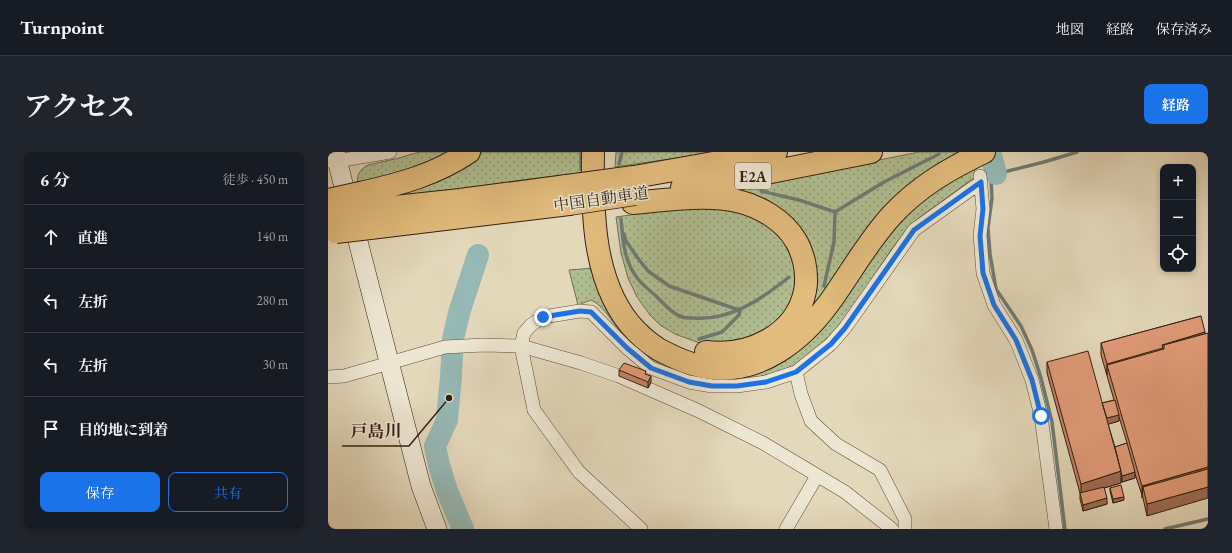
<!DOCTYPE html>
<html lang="ja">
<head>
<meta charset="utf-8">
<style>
	:root { --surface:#171b24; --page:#20242c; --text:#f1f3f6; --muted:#9ea1a6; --line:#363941; --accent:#1a73e8 }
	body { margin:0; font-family:"EB Garamond","Noto Serif JP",serif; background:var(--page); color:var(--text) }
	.controls { position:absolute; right:12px; top:12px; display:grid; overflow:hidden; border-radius:8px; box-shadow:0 2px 6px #0003 }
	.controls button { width:36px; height:36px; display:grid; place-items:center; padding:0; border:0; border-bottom:1px solid var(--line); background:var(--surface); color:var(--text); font:20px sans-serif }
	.stop { position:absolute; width:12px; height:12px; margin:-9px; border:3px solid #1a73e8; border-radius:50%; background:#fff }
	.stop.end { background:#1a73e8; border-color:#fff; box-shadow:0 1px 4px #0008 }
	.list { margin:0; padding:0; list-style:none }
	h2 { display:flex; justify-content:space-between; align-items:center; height:52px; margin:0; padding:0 16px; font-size:17px }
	h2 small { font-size:13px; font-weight:400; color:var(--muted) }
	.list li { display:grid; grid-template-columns:26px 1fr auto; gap:12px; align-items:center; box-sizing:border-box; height:64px; padding:0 16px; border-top:1px solid var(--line) }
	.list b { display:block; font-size:15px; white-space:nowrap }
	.list em { font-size:13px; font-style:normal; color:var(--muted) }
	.actions { display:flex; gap:8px; padding:12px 16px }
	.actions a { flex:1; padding:9px 0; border:1px solid var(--accent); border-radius:8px; text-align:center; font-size:14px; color:var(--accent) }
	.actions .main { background:var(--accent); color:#fff }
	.icon { flex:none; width:22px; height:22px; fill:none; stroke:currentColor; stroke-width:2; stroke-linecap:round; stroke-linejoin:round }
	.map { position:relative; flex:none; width:880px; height:377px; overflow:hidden; border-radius:8px }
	header { display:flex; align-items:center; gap:24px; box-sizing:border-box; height:56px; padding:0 20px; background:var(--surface); border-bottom:1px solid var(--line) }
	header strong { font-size:19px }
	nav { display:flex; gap:22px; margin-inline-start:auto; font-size:14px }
	.intro { display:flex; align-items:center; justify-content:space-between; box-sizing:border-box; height:96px; padding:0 24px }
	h1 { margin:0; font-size:28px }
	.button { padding:10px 18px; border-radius:8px; background:var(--accent); color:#fff; font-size:14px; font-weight:700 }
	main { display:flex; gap:24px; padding:0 24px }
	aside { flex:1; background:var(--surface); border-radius:8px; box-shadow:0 2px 6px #0003 }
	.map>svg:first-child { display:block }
	.grass { fill:url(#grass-dots); stroke:#706f52 }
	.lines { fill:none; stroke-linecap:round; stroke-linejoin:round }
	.stream { stroke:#6e7b74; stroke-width:3.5 }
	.river { stroke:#96b9b6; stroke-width:22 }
	.street-casing { stroke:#5e4d3b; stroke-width:14 }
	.secondary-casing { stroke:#311f11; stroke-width:20 }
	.highway-casing { stroke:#311f11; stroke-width:24 }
	.street { stroke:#ede6d2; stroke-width:13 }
	.secondary { stroke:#ede6d2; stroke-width:19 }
	.highway { stroke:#e2bc7d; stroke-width:22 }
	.highway-bridge-casing { stroke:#311f11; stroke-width:24; stroke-linecap:butt }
	.highway-bridge { stroke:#e2bc7d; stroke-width:22 }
	.wall { fill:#c18466; stroke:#311f11; fill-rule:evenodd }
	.shaded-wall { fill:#9d6c53; stroke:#311f11 }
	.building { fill:#e09a77; stroke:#311f11 }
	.route { stroke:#1a73e8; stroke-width:5 }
	.labels { text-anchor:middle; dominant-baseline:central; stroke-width:3; stroke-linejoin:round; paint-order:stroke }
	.shield { fill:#ede6d2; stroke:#695b4b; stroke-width:1 }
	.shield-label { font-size:15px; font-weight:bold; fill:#311f11 }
	.street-label { font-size:16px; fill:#311f11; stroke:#ede6d2 }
	.leader { fill:none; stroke:#311f11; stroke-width:1.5 }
	.callout-dot { fill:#311f11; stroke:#ede6d2; stroke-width:1.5 }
	.callout-label { font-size:17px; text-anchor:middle; font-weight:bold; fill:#311f11; stroke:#ede6d2; stroke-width:3; stroke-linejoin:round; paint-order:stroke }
</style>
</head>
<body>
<header>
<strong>Turnpoint</strong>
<nav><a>地図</a><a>経路</a><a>保存済み</a></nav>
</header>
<div class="intro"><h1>アクセス</h1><a class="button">経路</a></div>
<main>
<aside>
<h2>6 分<small>徒歩 · 450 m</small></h2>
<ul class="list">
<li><svg class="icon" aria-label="ahead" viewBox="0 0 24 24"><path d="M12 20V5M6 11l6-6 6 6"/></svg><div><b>直進</b></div><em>140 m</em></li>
<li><svg class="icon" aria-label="left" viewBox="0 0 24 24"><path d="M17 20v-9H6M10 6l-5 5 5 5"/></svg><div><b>左折</b></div><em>280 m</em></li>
<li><svg class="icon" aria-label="left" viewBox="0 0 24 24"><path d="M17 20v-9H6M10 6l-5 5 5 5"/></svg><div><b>左折</b></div><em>30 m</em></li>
<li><svg class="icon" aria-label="arrive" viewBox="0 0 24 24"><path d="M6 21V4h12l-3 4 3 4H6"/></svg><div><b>目的地に到着</b></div></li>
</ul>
<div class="actions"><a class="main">保存</a><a>共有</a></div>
</aside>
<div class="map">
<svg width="880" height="377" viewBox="0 0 880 377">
	<defs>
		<pattern id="grass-dots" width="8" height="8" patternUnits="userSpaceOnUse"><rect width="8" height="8" fill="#b0bf92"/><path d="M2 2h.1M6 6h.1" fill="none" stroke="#909b76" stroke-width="1.8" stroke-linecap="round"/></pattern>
	</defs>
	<rect width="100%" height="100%" fill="#e3d8ba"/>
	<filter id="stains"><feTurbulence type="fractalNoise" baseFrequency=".005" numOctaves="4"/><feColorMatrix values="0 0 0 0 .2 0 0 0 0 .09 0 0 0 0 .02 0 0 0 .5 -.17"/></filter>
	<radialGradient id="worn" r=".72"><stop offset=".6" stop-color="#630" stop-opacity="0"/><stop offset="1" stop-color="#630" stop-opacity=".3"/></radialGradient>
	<!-- grass -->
	<path class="grass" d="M91 0H127L119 5 30 34C28 24 31 18 40 13L71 6Z
		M154 0H258V20L68 45 52 44 135 13Z
		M288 0H389L287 15Z
		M591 0H639L477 169 481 99 387 39 516 15Z
		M645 12 647 20 646 26C633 35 621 44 609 53 597 61 584 70 575 82 540 127 516 183 465 214 452 222 428 226 413 227 386 229 361 225 336 215 317 207 301 190 288 174 281 165 274 153 263 148L250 153 241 118 266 116 307 189 424 219 568 68Z
		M363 54 412 59 450 79 464 97 470 129 457 162 427 187 377 193 347 182 332 173 322 163 309 145 300 126 293 101 288 65Z"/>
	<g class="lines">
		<!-- stream -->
		<path class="stream" d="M253 0V17
			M291 12 294 0
			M433 39 471 48 507 60 556 30 611 2
			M293 67C295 89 296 110 310 127 315 133 322 139 328 144 335 151 344 162 354 165 357 166 362 166 366 166 402 169 434 147 461 125
			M296 82 298 89 309 105 320 119 341 134 411 158
			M496 134 506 90 507 60
			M371 187 394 180 411 163 412 159
			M737 377 724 270 713 226 704 198 693 174 668 137 662 102 660 76 664 46 663 28 668 22 716 10 749 0
			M837 377 880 367"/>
		<!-- river -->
		<path class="river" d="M662 0 668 22
			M135 377 119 339 111 313 107 294 119 268 123 225 125 187 131 161 150 103"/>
		<defs>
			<path id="street" d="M1 9H9L62 0
				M652 24 655 57 652 83 655 121 666 153 688 188 704 228 713 264 728 377
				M468 220 473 242 483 269 508 292 552 318 577 367V377
				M0 225 16 224 117 195 156 193 193 194 253 211 291 224 371 259 435 291 517 340 564 377
				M313 377 251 320 206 258 193 194 196 181 203 173 215 165 252 159 263 160 299 196 323 216 361 230 384 234H409L438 230 468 220 503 192 517 176 586 78 653 30
				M458 377 489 324"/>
			<path id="secondary" d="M7 0 93 334 109 377"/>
			<path id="highway" d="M265 0C264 58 264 134 308 179 314 185 322 192 330 197 347 206 364 214 384 216 433 221 474 188 501 151 522 122 540 89 564 63 591 34 621 17 656 0
				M306 25 448 0
				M354 35 393 30 543 0
				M32 41C72 32 107 23 141 0
				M305 51C336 48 379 42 409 49 431 54 456 68 468 89 472 95 474 102 476 109 478 118 479 129 477 139 468 184 420 205 378 200
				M39 58 132 48 239 34
				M42 76 241 52"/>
		</defs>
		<!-- street casing -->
		<use href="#street" class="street-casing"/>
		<!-- secondary casing -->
		<use href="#secondary" class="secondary-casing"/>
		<!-- highway casing -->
		<use href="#highway" class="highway-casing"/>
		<!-- street -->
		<use href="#street" class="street"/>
		<!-- secondary -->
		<use href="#secondary" class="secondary"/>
		<!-- highway -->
		<use href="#highway" class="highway"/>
		<defs>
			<path id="highway-bridge" d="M239 34 306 25
				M0 48 32 41
				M241 52 307 42
				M3 62 39 58
				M8 80 42 76"/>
		</defs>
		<!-- highway-bridge casing -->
		<use href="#highway-bridge" class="highway-bridge-casing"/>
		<!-- highway-bridge -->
		<use href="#highway-bridge" class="highway-bridge"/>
	</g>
	<!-- wall -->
	<path class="wall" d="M873 164 819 364 815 346 807 322V326L794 330 793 327V331L776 336 779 352 755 359 752 347V341L719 221V210L774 251 786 248 773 203V191ZM791 265 799 291 787 295 780 272 791 269Z
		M291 218 318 223 323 230 320 236 291 224Z
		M782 336 796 348 785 351 782 339Z"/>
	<!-- shaded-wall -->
	<path class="shaded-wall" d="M877 180V192L836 204 779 213V223V212L834 193Z
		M323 224V230L320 236V230Z
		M791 263V269L778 273V266Z
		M880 315V327L815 335 814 346V334Z
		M793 319V331L753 343V332Z
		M807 320V326L794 330V324Z
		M880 335V346L819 364V352Z
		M796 345V348L785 351V347Z
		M779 346V352L755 359V353Z"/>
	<!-- building -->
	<path class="building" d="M873 164 877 180 834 193 835 196 779 212 773 191Z
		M880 181V315L814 334 779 213 836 197V193Z
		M760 199 793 319 753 332 719 210Z
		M296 211 318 219 317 222 323 224 320 230 291 218Z
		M787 248 791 263 779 266 774 251Z
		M799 291 807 320 794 324 787 295Z
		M880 317V335L819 352 815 335Z
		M793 333 796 345 785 347 782 336Z
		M776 335 779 346 755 353 752 341Z"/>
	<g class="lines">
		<!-- route -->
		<path class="route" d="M215 165 252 159 263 160 299 196 323 216 361 230 384 234H409L438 230 468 220 503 192 517 176 586 78 653 30 655 57 652 84 655 121 666 153 688 188 704 228 713 264"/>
	</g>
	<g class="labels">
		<!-- shield labels -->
		<rect class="shield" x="407" y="11" width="36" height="26" rx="3"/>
		<g class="shield-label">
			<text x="425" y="24">E2A</text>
		</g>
		<!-- street labels -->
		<g class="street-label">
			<text transform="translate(273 47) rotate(-8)">中国自動車道</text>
		</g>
	</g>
	<!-- callouts -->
	<path class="leader" d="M121 246L81 294H14"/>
	<circle class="callout-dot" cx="121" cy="246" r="4"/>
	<g class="callout-label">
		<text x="48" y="285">戸島川</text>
	</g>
	<rect width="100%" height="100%" filter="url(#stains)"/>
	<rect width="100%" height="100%" fill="url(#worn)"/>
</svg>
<div class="controls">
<button>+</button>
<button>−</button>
<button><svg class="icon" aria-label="locate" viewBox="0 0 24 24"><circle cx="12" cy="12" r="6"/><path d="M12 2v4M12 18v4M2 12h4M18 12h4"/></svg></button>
</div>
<div class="stop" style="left:713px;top:264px"></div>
<div class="stop end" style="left:215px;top:165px"></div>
</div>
</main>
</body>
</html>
